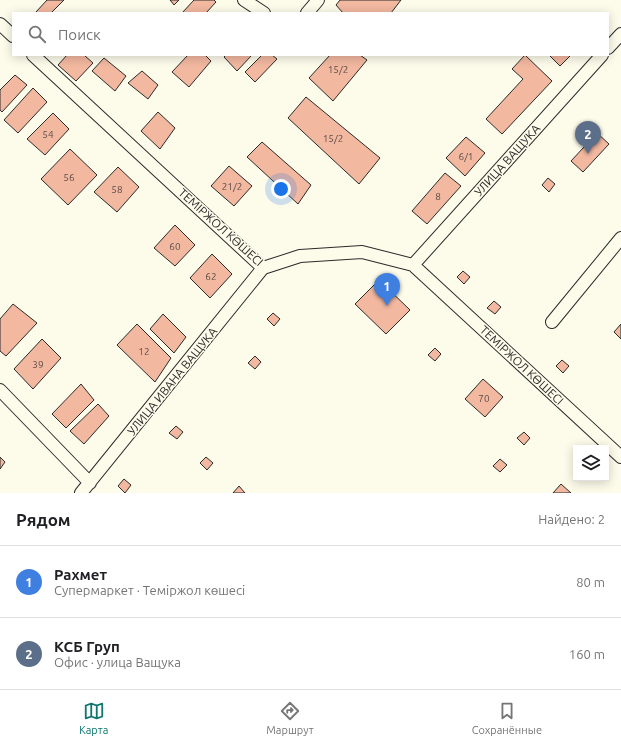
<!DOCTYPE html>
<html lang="ru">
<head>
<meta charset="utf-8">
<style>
	:root { --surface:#fff; --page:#f6f6f6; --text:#202124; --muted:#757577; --line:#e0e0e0; --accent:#0f766e }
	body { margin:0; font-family:Ubuntu,sans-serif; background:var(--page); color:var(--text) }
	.controls { position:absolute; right:12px; bottom:12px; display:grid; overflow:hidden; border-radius:0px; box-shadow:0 2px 10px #0003 }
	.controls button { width:36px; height:36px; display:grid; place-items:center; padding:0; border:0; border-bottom:1px solid var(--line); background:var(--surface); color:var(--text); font:20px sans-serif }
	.you { position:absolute; left:281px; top:189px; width:14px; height:14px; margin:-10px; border:3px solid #fff; border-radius:50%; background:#1a73e8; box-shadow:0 0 0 6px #1a73e833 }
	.badge { display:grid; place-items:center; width:26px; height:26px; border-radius:50%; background:var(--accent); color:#fff; font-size:13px; font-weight:700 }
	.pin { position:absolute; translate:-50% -33px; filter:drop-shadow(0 1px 2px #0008) }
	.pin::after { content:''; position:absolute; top:21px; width:14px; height:12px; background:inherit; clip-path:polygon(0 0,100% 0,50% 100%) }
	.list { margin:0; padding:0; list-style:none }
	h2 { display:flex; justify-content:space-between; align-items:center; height:52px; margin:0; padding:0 16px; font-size:17px }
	h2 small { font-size:13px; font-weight:400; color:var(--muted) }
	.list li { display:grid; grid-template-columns:26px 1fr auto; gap:12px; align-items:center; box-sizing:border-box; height:72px; padding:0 16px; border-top:1px solid var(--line) }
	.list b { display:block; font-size:15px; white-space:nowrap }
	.list p { margin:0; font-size:13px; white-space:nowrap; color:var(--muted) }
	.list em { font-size:13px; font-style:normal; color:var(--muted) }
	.icon { flex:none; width:22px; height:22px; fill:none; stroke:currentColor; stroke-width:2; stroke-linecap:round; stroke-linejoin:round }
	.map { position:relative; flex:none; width:621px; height:493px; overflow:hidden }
	.search { position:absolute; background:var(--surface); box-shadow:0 2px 10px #0003; left:12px; right:12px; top:12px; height:44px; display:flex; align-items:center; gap:10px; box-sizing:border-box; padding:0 14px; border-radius:0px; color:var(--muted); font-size:15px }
	.sheet { height:196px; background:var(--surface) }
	nav { display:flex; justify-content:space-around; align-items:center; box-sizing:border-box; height:56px; border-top:1px solid var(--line); background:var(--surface); font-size:11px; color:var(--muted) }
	nav a { display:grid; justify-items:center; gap:2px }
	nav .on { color:var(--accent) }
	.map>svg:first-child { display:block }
	.building { fill:#f2b8a0; stroke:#2b2b2b }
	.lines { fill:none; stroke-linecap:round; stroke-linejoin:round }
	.street-casing { stroke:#2b2b2b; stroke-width:14 }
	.street { stroke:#fdfbea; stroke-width:12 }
	.labels { text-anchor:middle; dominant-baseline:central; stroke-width:3; stroke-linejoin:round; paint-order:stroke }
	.number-label { font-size:10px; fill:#5d4e48 }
	.street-label { font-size:12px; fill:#2b2b2b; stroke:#fdfbea }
</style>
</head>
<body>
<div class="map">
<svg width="621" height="493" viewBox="0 0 621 493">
	<rect width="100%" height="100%" fill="#fdfbea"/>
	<!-- building -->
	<path class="building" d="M47 0H64L51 13H37L36 12Z
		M170 0H179L174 5Z
		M194 0H214L216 2 206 13H182Z
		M340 0H401L391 13H343L336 5Z
		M67 55H84L93 63 76 81 58 65Z
		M188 55H205L211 61 189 87 172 72Z
		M226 55H252L237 71 224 57Z
		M262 55H272L277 59 255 82 245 72Z
		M330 55H360L367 60 333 101 309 78Z
		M525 55 552 81 502 134 486 119 523 79 512 69Z
		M549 55H571L560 66Z
		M104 58 126 76 115 91 92 71Z
		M142 71 158 85 148 99 128 83Z
		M15 75 27 85 2 112 0 110V90Z
		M33 88 47 102 18 133 4 120Z
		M306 97 380 158 359 184 288 118Z
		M158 112 175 128 160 149 141 131Z
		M53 113 69 129 45 155 27 139Z
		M597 133 609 144 583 172 571 161Z
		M466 137 485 153 465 176 446 158Z
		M262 142 311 185 298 204 247 157Z
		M70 149 97 175 68 205 41 179Z
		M229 166 252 186 234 206 211 186Z
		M118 167 139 187 117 212 94 192Z
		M445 173 461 186 427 224 412 211Z
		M548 178 555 184 549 192 542 185Z
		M175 225 195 245 175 266 154 248Z
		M212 254 232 274 210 298 190 278Z
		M463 271 470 277 464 284 457 277Z
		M379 280 410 310 386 334 355 304Z
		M494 301 501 307 495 314 487 308Z
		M13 304 37 323 6 356 0 351V319Z
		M273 313 280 319 274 326 267 319Z
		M163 314 186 337 174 353 150 329Z
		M137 324 171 358 155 382 117 345Z
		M621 324V339L614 332Z
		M42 339 61 358 33 389 14 369Z
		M435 348 441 354 435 361 428 355Z
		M255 356 261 362 255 369 248 363Z
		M562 360 569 366 563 373 556 366Z
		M483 379 503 397 485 417 465 399Z
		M81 384 94 400 66 428 52 414Z
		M98 404 109 416 84 444 70 431Z
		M176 426 183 432 177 439 169 433Z
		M524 432 530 438 524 445 517 438Z
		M0 457 5 462 0 469Z
		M206 457 213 463 207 470 200 463Z
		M500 459 507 465 500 472 493 466Z
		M124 479 131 485 125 493 118 486Z
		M561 484 571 493H553Z
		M239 486 245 493H233Z"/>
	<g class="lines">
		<defs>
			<path id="street" d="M244 0 264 13
				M307 13 318 0
				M0 24 13 36
				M608 48 621 34
				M33 55 263 268
				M413 265 602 55
				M263 268 300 256 362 252 413 265 621 457
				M552 322 621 238
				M0 390 90 483
				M81 493 263 268"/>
		</defs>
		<!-- street casing -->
		<use href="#street" class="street-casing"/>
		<!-- street -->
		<use href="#street" class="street"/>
	</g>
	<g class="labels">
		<!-- number labels -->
		<g class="number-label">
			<text x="338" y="69">15/2</text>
			<text x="48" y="134">54</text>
			<text x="333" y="138">15/2</text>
			<text x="466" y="156">6/1</text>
			<text x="69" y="177">56</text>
			<text x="232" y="186">21/2</text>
			<text x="117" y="189">58</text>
			<text x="438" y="196">8</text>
			<text x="175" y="246">60</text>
			<text x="211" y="276">62</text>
			<text x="144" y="351">12</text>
			<text x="38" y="364">39</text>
			<text x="484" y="398">70</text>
		</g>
		<!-- street labels -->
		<g class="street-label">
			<text transform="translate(507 160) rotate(-48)">УЛИЦА ВАЩУКА</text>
			<text transform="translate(221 227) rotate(42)">ТЕМІРЖОЛ КӨШЕСІ</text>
			<text transform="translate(522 365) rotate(43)">ТЕМІРЖОЛ КӨШЕСІ</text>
			<text transform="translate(172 381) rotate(-51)">УЛИЦА ИВАНА ВАЩУКА</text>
		</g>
	</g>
</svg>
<div class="controls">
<button><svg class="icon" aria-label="layers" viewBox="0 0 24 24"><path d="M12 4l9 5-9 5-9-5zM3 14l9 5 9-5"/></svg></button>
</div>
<div class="you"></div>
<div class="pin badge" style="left:387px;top:306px;background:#3f7fe0">1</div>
<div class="pin badge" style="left:588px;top:154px;background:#5c6f8a">2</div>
<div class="search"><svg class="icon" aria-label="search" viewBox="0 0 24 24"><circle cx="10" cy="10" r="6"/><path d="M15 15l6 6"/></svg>Поиск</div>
</div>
<section class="sheet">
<h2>Рядом<small>Найдено: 2</small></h2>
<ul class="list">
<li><span class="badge" style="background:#3f7fe0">1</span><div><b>Рахмет</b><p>Супермаркет · Теміржол көшесі</p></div><em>80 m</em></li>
<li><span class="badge" style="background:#5c6f8a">2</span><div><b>КСБ Груп</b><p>Офис · улица Ващука</p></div><em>160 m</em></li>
</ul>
</section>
<nav>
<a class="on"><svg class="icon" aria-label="map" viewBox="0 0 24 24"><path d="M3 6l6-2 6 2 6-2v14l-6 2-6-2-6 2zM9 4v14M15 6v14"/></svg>Карта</a>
<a><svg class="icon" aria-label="directions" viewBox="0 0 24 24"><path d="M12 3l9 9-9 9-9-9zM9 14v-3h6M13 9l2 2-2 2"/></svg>Маршрут</a>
<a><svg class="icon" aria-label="saved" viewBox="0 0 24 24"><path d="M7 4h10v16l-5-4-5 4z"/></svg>Сохранённые</a>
</nav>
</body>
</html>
